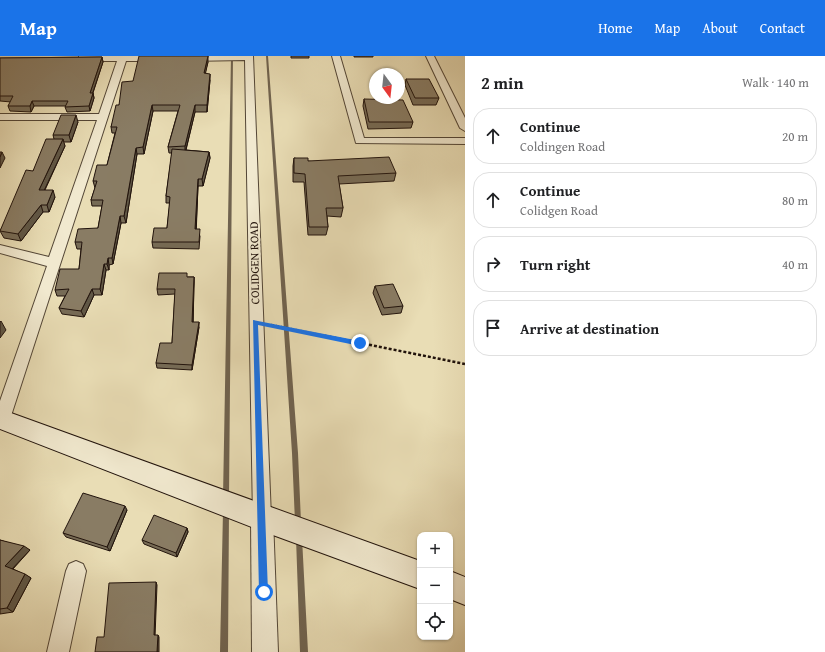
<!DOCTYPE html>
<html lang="en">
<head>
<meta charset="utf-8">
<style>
	:root { --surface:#fff; --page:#f2f2f2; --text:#202124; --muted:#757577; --line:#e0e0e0; --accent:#1a73e8 }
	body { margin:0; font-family:"Gentium Book Plus",serif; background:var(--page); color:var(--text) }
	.controls { position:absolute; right:12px; bottom:12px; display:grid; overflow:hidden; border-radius:8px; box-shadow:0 1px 3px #0004 }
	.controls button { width:36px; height:36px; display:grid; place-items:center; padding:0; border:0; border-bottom:1px solid var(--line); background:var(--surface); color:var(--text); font:20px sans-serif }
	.compass { position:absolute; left:369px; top:12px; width:36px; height:36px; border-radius:50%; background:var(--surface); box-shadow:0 1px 3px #0004; rotate:165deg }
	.stop { position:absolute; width:12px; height:12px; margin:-9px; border:3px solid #1a73e8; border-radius:50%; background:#fff }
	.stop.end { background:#1a73e8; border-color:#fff; box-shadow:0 1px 4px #0008 }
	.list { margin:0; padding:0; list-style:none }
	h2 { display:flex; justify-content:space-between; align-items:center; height:52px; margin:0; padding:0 16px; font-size:17px }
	h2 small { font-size:13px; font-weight:400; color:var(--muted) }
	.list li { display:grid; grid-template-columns:26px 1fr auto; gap:12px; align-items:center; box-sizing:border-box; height:56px; margin:0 8px 8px; padding:0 8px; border:1px solid var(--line); border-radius:16px }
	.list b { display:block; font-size:15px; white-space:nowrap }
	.list p { margin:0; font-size:13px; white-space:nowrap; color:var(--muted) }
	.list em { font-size:13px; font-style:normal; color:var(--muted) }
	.icon { flex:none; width:22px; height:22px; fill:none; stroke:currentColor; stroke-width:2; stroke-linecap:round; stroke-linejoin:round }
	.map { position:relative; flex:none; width:465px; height:596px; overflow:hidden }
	header { display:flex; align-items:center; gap:24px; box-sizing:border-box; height:56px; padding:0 20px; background:var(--accent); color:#fff }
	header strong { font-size:19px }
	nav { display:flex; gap:22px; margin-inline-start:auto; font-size:14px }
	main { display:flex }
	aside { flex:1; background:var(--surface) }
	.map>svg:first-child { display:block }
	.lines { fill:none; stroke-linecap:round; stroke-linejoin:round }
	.stream { fill:#70634f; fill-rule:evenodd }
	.minor-casing { stroke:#534636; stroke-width:2 }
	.tertiary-casing { stroke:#534636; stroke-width:2 }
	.secondary-casing { stroke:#21130c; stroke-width:2 }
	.path { stroke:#21130c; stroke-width:2.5; stroke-dasharray:3 2; stroke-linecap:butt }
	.minor { fill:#f1e9cf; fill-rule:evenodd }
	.tertiary { fill:#f1e9cf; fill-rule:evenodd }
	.secondary { fill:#f1e9cf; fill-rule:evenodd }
	.wall { fill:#766b56; stroke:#21130c }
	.shaded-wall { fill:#605746; stroke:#21130c }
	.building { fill:#897c64; stroke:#21130c }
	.route { fill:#1a73e8 }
	.labels { text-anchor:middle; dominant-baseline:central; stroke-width:4; stroke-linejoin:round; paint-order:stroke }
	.street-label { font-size:12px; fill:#21130c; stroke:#f1e9cf }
</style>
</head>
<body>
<header>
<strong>Map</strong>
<nav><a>Home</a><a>Map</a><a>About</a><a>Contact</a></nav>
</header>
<main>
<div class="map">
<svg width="465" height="596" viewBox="0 0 465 596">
	<rect width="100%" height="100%" fill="#e9ddb5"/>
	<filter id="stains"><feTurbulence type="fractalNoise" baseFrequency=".005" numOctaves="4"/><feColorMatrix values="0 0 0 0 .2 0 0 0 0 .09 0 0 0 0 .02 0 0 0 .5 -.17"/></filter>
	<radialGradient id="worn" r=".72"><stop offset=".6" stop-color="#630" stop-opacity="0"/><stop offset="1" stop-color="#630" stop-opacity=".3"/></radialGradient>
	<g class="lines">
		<!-- stream -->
		<path class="stream" d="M231 0H233L229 441 228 443 226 444 224 443 223 441Z
			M266 0H268L298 397 301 466 300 468 298 469 296 468 295 466 292 397Z
			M226 452 228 453 229 455 228 596H220L223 455 224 453Z
			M299 479 301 480 302 482 308 596H300L296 482 297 480Z"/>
		<defs>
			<path id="minor" d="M79 0H160L162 2 158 5H126L10 363 8 368 0 369V345L47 210 0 197V189L49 201 97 64H0V58H99L117 5H82L79 4Z
				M186 0H253L271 462 269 469 262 471 255 469 253 462 245 4 188 5 184 2Z
				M332 0H340L364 82H465V88L356 87Z
				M426 0H434L465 62V75L460 72Z
				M76 505 83 508 86 515 69 596H47L66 515 69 508Z"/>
			<path id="tertiary" d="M262 451 270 454 273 462 278 596H252L251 462 254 454Z"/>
			<path id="secondary" d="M0 353 420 505V533L262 475 0 373Z
				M450 515 465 521V549L450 543Z"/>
		</defs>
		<!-- minor casing -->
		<use href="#minor" class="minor-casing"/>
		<!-- tertiary casing -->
		<use href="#tertiary" class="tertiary-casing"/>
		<!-- secondary casing -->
		<use href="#secondary" class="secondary-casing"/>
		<!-- path -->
		<path class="path" d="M271 269 465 308"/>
		<!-- minor -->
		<use href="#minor" class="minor"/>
		<!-- tertiary -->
		<use href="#tertiary" class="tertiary"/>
		<!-- secondary -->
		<use href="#secondary" class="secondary"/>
	</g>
	<!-- wall -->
	<path class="wall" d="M291 0H309V2H291Z
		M354 0H373V1H354Z
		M102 1 103 6 93 37 94 42 90 55 67 56 65 51 66 50H34L31 56 10 55 8 50 11 46 0 45V2Z
		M208 6 205 17 210 24 207 56H195L186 94 209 96 210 102 203 130H198L196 173 200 180 199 193 153 192 152 186 167 172 170 147H166V140L172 97H169L168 91 178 55H153L144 98H137L126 167H121L113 208 109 209V214H106L102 239H94L84 261 62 258 59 252 65 240H57L55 234 79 213 81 193H77L75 186 98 172 102 150H92L91 144 95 132 93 125 107 109 115 77H112L111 71 119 49 133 25Z
		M406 23 439 42 436 49H413L405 29Z
		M364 43 413 66 411 72 368 73 363 50Z
		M78 66 71 86H63L65 90 45 134 55 141 49 156H43L21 185 4 182 0 175 33 115 54 83 53 79Z
		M294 102 308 105 396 117 394 125 339 128 343 152 341 161 327 160 328 171 326 179H308L304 126H293V110Z
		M188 221H194V227L193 266 199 271 192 314 157 312 156 307 172 287 175 238 158 239 157 233Z
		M375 230 403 250 401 257 382 259 373 237Z
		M127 454 110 495 66 481 63 477Z
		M187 472 188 476 177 501 144 488 142 484Z
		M0 484 30 494 13 513 31 522 13 556 0 558Z"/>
	<!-- shaded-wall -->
	<path class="shaded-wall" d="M208 0V6L204 24V17Z
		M102 1 103 6 91 42 90 37Z
		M210 18V24L207 56V49Z
		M93 37 94 42 90 55 89 50Z
		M32 45 34 50 31 56 30 50Z
		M152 49 153 55 144 98 143 91Z
		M195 49V56L185 97V90Z
		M76 59 78 66 71 86 69 79Z
		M63 83 65 90 41 141 39 134Z
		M136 92 137 98 126 167 124 160Z
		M2 96 5 102 0 112V101Z
		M209 96 210 102 203 130 202 123Z
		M198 123V130L196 180 195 173Z
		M53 134 55 141 49 156 47 149Z
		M41 149 43 156 21 185 18 178Z
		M120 160 121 167 113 208 112 202Z
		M108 202 109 209V214L107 208Z
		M104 208 106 214 102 239 100 233Z
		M194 221V227L193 271 192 266Z
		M92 233 94 239 84 261 81 255Z
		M1 265 6 274 0 282V266Z
		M199 266V271L192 314V309Z
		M125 450 127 454 110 495 107 491Z
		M187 472 188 476 177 501 176 497Z
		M24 490 30 494 11 514 5 510Z
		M25 518 31 522 13 556 7 552Z
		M156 526 157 529 155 581 154 579Z
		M158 579 159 581V596H157Z"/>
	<!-- building -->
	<path class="building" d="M139 0H208L204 17 210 18 207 49H195L185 90 168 91 180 49H152L143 91 136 92 124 160H120L112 202H108L107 208H104L100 233H92L81 255 59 252 69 233 55 234 60 213H79L82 186H75L78 173 98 172 103 144H91L97 125H93L97 109H107L117 71H111L116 49H119L122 26 133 25Z
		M102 1 90 37H93L89 50 65 51 68 45H32L30 50H8L13 40H0V2Z
		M406 23H429L439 42H415Z
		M364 43 403 44 413 66H369Z
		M61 59H76L69 79H53Z
		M46 83H63L39 134H53L47 149H41L18 178 0 175 26 114 33 115Z
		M172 93 209 96 202 123H198L195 173H200L199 186H152L154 172H167L170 141 166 140Z
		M0 96H2L0 101Z
		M389 101 396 117 338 120 343 152H326L328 171H309L305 118 294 117V102H308V105Z
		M159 217H187V221H194L192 266H199L192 309 156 307 160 287H172L175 233H157Z
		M393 228 403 250 384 252 375 230Z
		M83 437 125 450 107 491 63 477Z
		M154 459 187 472 176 497 142 484Z
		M0 484 24 490 5 510 25 518 7 552 0 553Z
		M156 526 154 579H158L157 596H95L97 581H104L109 527Z"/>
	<!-- route -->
	<path class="route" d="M253 264 360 285 363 287 360 290 258 269 268 536 264 541 259 536Z"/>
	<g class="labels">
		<!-- street labels -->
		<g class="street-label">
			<text transform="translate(254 207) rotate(-91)">COLIDGEN ROAD</text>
		</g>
	</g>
	<rect width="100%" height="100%" filter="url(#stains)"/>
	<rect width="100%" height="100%" fill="url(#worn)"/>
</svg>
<div class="controls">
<button>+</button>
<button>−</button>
<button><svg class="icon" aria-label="locate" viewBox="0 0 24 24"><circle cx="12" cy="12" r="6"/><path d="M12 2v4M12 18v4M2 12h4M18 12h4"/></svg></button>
</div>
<svg class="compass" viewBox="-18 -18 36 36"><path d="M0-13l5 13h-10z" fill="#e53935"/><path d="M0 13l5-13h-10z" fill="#757577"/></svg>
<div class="stop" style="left:264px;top:536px"></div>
<div class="stop end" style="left:360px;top:287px"></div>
</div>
<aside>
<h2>2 min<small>Walk · 140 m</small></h2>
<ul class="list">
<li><svg class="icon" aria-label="ahead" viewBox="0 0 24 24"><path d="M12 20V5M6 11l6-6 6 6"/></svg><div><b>Continue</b><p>Coldingen Road</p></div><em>20 m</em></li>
<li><svg class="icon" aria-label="ahead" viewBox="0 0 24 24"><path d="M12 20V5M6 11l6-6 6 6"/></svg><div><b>Continue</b><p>Colidgen Road</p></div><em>80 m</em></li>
<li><svg class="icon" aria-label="right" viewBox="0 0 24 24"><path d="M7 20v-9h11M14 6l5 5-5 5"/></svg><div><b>Turn right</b></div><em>40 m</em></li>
<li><svg class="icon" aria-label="arrive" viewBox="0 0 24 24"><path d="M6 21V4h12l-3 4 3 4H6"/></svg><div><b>Arrive at destination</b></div></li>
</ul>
</aside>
</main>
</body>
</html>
